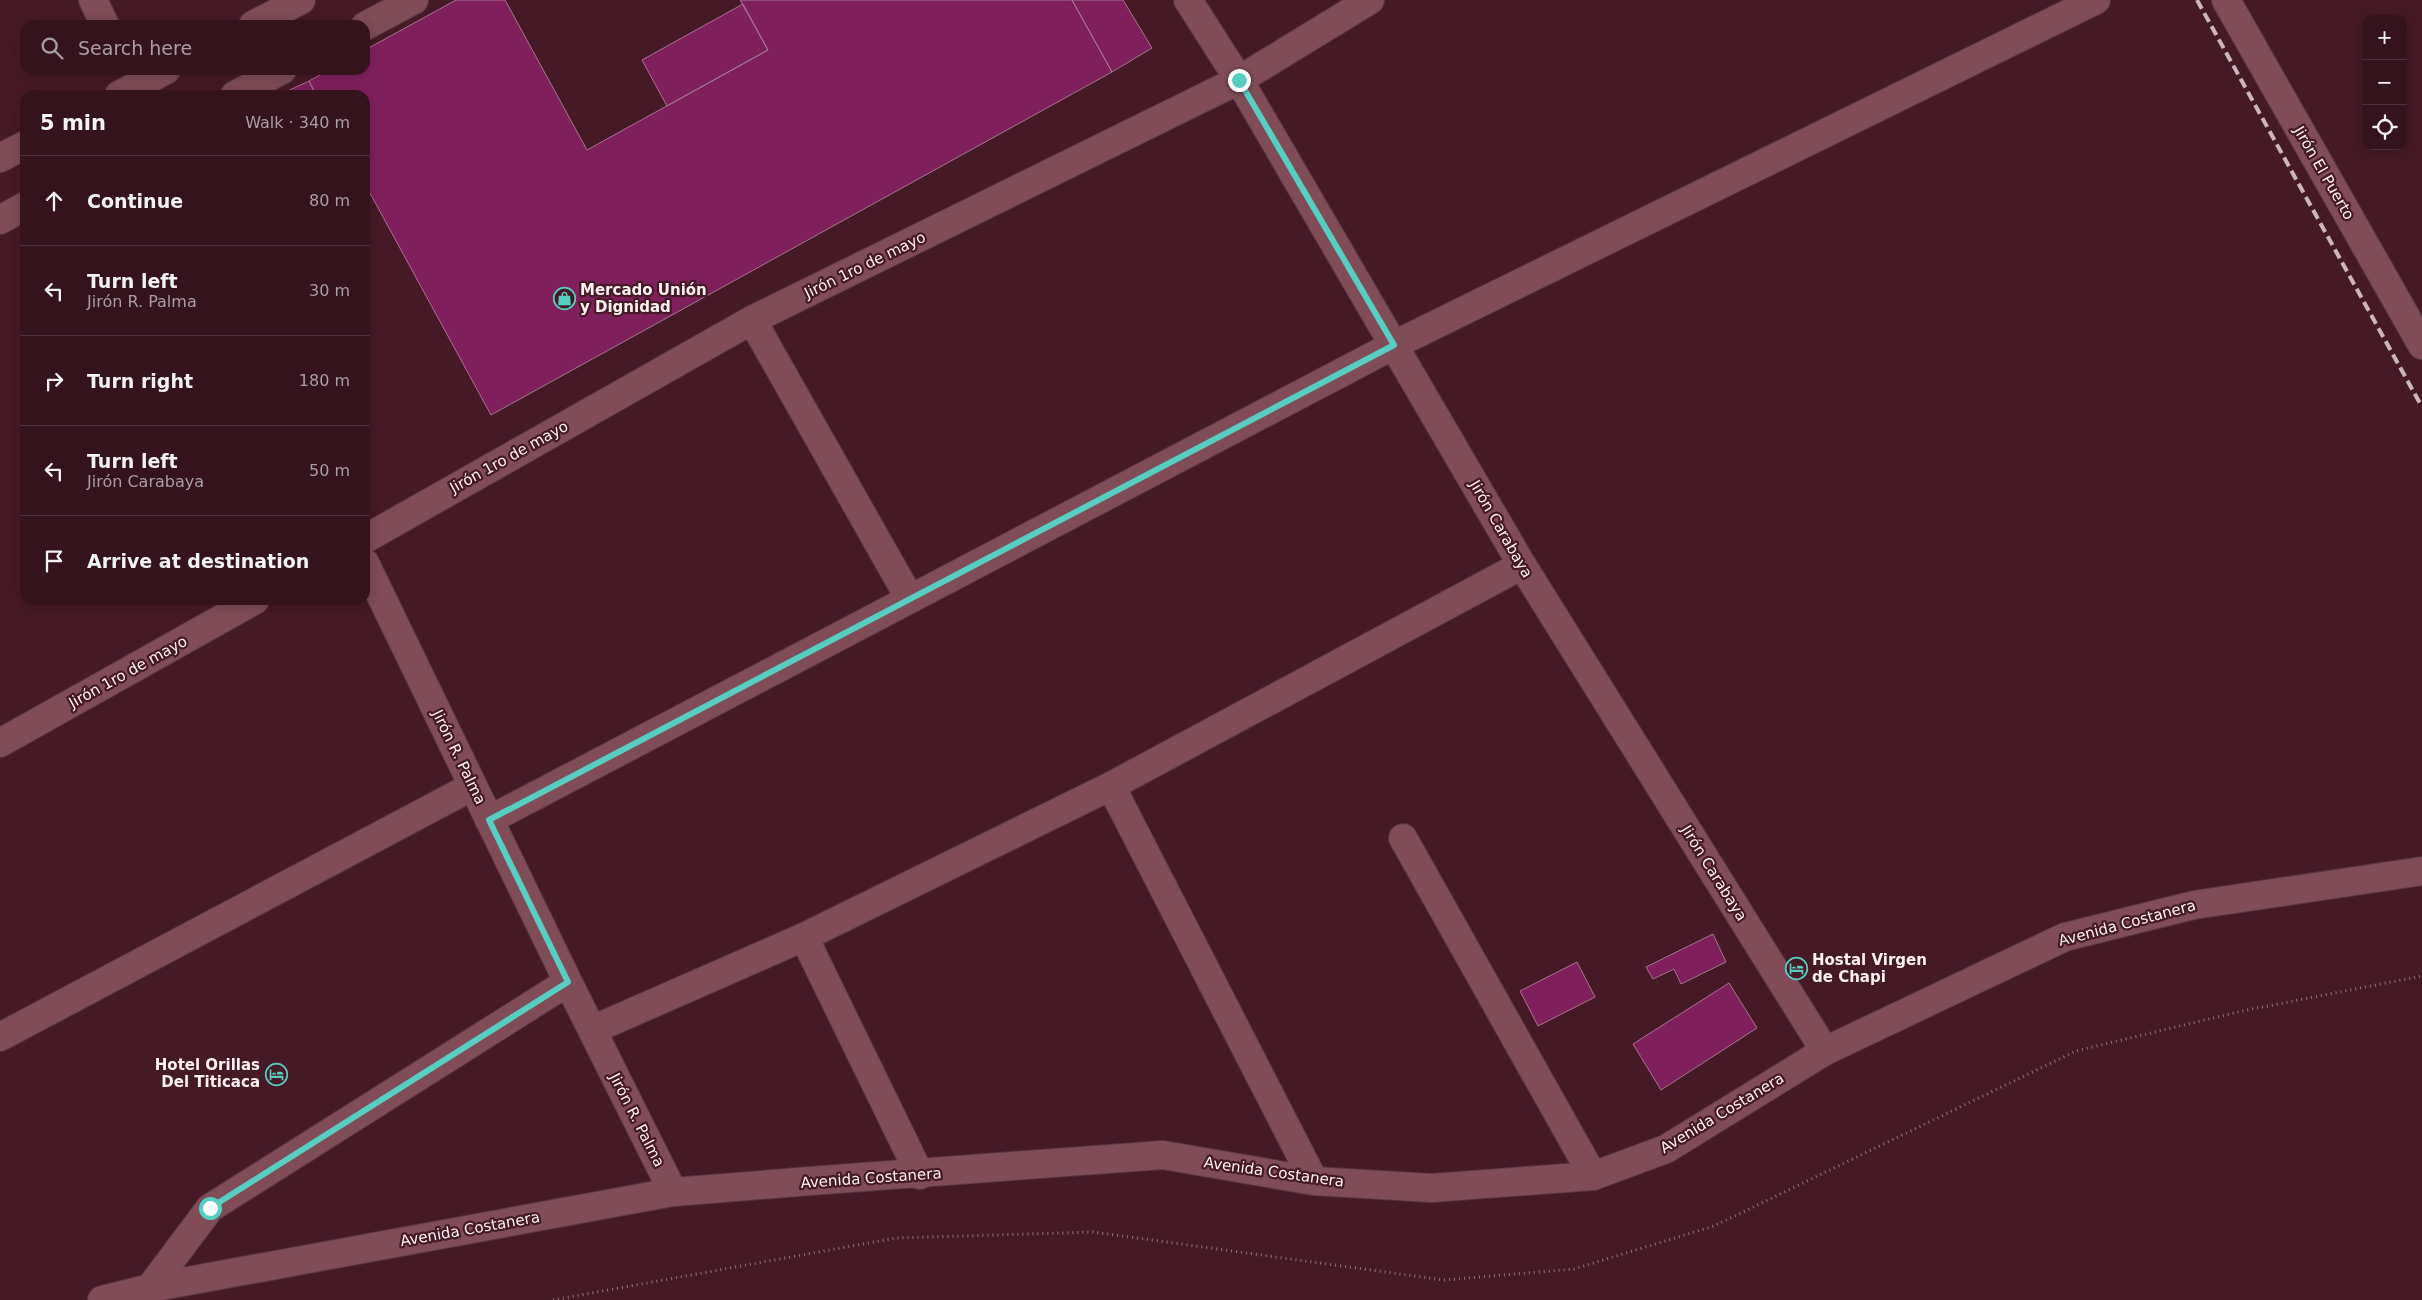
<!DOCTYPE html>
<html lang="en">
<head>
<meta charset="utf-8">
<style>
	:root { --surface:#34131c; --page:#3c1c25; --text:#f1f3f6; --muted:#a99ea3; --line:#4e323b }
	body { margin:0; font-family:"DejaVu Sans",sans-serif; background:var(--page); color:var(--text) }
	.controls { position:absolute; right:15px; top:15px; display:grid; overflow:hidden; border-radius:10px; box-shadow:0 2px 12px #0003 }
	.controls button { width:45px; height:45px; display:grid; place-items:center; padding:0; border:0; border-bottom:1px solid var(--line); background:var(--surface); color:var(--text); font:25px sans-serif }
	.stop { position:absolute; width:15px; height:15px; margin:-11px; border:4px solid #57cec1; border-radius:50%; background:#fff }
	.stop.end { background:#57cec1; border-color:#fff; box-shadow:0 1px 5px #0008 }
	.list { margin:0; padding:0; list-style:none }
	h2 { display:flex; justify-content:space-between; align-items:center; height:65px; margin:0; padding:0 20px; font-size:21px }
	h2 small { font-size:16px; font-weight:400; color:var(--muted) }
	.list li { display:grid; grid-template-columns:32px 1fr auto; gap:15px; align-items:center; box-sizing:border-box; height:90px; padding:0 20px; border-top:1px solid var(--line) }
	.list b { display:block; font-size:19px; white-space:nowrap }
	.list p { margin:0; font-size:16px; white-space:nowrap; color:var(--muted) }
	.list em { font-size:16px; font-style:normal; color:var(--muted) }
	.icon { flex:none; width:28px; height:28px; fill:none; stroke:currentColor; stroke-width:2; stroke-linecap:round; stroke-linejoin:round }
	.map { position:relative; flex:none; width:2422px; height:1300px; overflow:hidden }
	.search { position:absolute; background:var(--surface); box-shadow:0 2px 12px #0003; left:20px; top:20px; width:350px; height:55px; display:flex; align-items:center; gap:12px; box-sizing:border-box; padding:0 18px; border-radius:15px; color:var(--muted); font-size:19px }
	.panel { position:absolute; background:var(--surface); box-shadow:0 2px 12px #0003; left:20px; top:90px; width:350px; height:515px; border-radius:15px }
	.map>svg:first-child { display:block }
	.building { fill:#7f205d; stroke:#a5758f }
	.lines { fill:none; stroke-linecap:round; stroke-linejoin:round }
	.minor-casing { stroke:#583741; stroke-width:30 }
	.tertiary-casing { stroke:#583741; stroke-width:30 }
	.path { stroke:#93747c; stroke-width:3; stroke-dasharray:1 4; stroke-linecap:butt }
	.minor { stroke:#7f4c57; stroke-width:28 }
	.tertiary { stroke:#7f4c57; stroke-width:28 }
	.rail { stroke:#cbb6bb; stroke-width:4; stroke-dasharray:10 5; stroke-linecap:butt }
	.route { stroke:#57cec1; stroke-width:6 }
	.labels { text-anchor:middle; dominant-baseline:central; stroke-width:4.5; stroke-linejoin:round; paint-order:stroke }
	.street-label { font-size:15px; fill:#fdf1f3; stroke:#461926 }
	.poi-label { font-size:15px; font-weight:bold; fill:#fdf1f3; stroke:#461926; text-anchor:start }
</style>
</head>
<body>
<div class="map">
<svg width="2422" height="1300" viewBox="0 0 2422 1300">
	<rect width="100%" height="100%" fill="#461926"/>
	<!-- building -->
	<path class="building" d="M456 0H505L587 150 768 50 740 0H1072L1112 72 491 415 365 184V95H316L309 81 329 70H365V50Z
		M1072 0H1123L1152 48 1112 72Z
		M743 4 768 50 667 106 642 60Z
		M309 81 316 95H279Z
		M1713 934 1726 962 1681 984 1674 969 1653 979 1646 967Z
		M1577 962 1595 997 1538 1026 1520 991Z
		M1729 983 1757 1028 1661 1090 1633 1044Z"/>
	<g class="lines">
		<defs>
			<path id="minor" d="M93 0 105 25
				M1188 0 1239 80 1522 565 1825 1051
				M752 320 910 599
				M365 539 752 320 1239 80 1370 0
				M365 563 568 982 673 1192
				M0 743 255 600
				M1111 786 1314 1181
				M489 820 1394 345 2096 0
				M1403 838 1593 1176
				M804 937 920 1175
				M592 1030 804 937 1111 786 1522 565
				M0 1037 473 786
				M150 1288 210 1208 568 982"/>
			<path id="tertiary" d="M2226 0 2422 345
				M253 25 301 0
				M365 26 414 0
				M119 95 166 70
				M235 95 282 70
				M0 158 25 145
				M0 220 25 206
				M102 1300 150 1288 673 1192 823 1180 1163 1155 1314 1181 1431 1188 1593 1176 1666 1149 1825 1051 2065 937 2194 905 2422 871"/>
		</defs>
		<!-- minor casing -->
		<use href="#minor" class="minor-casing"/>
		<!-- tertiary casing -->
		<use href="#tertiary" class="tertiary-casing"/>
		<!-- path -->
		<path class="path" d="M553 1300 896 1238 1093 1232 1444 1280 1574 1269 1714 1226 2076 1051 2242 1011 2422 976"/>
		<!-- minor -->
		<use href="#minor" class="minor"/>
		<!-- tertiary -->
		<use href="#tertiary" class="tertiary"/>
		<!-- rail -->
		<path class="rail" d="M2197 0 2422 407"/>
	</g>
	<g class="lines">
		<!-- route -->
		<path class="route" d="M210 1208 568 982 489 820 1394 345 1239 80"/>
	</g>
	<!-- icons -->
	<defs>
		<symbol id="shop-ring" viewBox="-11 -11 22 22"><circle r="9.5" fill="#461926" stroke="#57cec1" stroke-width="1.5"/><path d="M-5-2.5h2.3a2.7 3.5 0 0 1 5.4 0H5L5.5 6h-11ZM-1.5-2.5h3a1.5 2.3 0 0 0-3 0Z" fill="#57cec1"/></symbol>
		<symbol id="hotel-ring" viewBox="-11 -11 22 22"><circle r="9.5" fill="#461926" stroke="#57cec1" stroke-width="1.5"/><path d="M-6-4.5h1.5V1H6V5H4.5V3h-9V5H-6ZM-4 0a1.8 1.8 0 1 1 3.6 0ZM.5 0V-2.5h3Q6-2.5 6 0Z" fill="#57cec1"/></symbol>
	</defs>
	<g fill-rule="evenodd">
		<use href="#shop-ring" x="552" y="286" width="25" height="25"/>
		<use href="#hotel-ring" x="1784" y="956" width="25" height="25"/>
		<use href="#hotel-ring" x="264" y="1062" width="25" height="25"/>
	</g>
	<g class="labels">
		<!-- street labels -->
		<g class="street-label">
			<text transform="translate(2324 173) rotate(60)">Jirón El Puerto</text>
			<text transform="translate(865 265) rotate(-26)">Jirón 1ro de mayo</text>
			<text transform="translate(509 457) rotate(-29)">Jirón 1ro de mayo</text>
			<text transform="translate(1501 529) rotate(60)">Jirón Carabaya</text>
			<text transform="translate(128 672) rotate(-29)">Jirón 1ro de mayo</text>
			<text transform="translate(459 757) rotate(64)">Jirón R. Palma</text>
			<text transform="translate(1714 873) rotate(58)">Jirón Carabaya</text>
			<text transform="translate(2127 923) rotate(-15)">Avenida Costanera</text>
			<text transform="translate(1722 1113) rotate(-31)">Avenida Costanera</text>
			<text transform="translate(637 1120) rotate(63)">Jirón R. Palma</text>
			<text transform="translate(1274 1172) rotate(8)">Avenida Costanera</text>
			<text transform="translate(871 1178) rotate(-4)">Avenida Costanera</text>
			<text transform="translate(470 1229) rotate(-10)">Avenida Costanera</text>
		</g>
		<!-- poi labels -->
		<g class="poi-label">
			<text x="580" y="290">Mercado Unión<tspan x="580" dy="17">y Dignidad</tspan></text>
			<text x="1812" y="960">Hostal Virgen<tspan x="1812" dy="17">de Chapi</tspan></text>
			<text x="260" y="1065" text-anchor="end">Hotel Orillas<tspan x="260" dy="17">Del Titicaca</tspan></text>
		</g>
	</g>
</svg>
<div class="controls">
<button>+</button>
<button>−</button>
<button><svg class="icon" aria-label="locate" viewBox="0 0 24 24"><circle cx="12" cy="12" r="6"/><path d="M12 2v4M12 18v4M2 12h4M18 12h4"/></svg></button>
</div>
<div class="stop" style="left:210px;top:1208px"></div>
<div class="stop end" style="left:1239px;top:80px"></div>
<div class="search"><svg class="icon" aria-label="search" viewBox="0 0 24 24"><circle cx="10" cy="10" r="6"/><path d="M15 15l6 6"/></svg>Search here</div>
<section class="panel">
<h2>5 min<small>Walk · 340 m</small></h2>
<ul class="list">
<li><svg class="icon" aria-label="ahead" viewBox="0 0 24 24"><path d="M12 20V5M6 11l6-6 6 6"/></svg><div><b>Continue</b></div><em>80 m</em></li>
<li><svg class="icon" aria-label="left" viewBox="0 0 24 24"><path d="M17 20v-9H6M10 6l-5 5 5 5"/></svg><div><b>Turn left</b><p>Jirón R. Palma</p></div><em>30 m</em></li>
<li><svg class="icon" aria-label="right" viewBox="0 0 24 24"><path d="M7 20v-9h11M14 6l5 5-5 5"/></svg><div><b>Turn right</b></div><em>180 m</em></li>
<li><svg class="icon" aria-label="left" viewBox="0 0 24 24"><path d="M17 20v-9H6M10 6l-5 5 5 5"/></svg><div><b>Turn left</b><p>Jirón Carabaya</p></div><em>50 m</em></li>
<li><svg class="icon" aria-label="arrive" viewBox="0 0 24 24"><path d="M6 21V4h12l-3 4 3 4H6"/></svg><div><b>Arrive at destination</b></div></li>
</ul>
</section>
</div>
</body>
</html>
